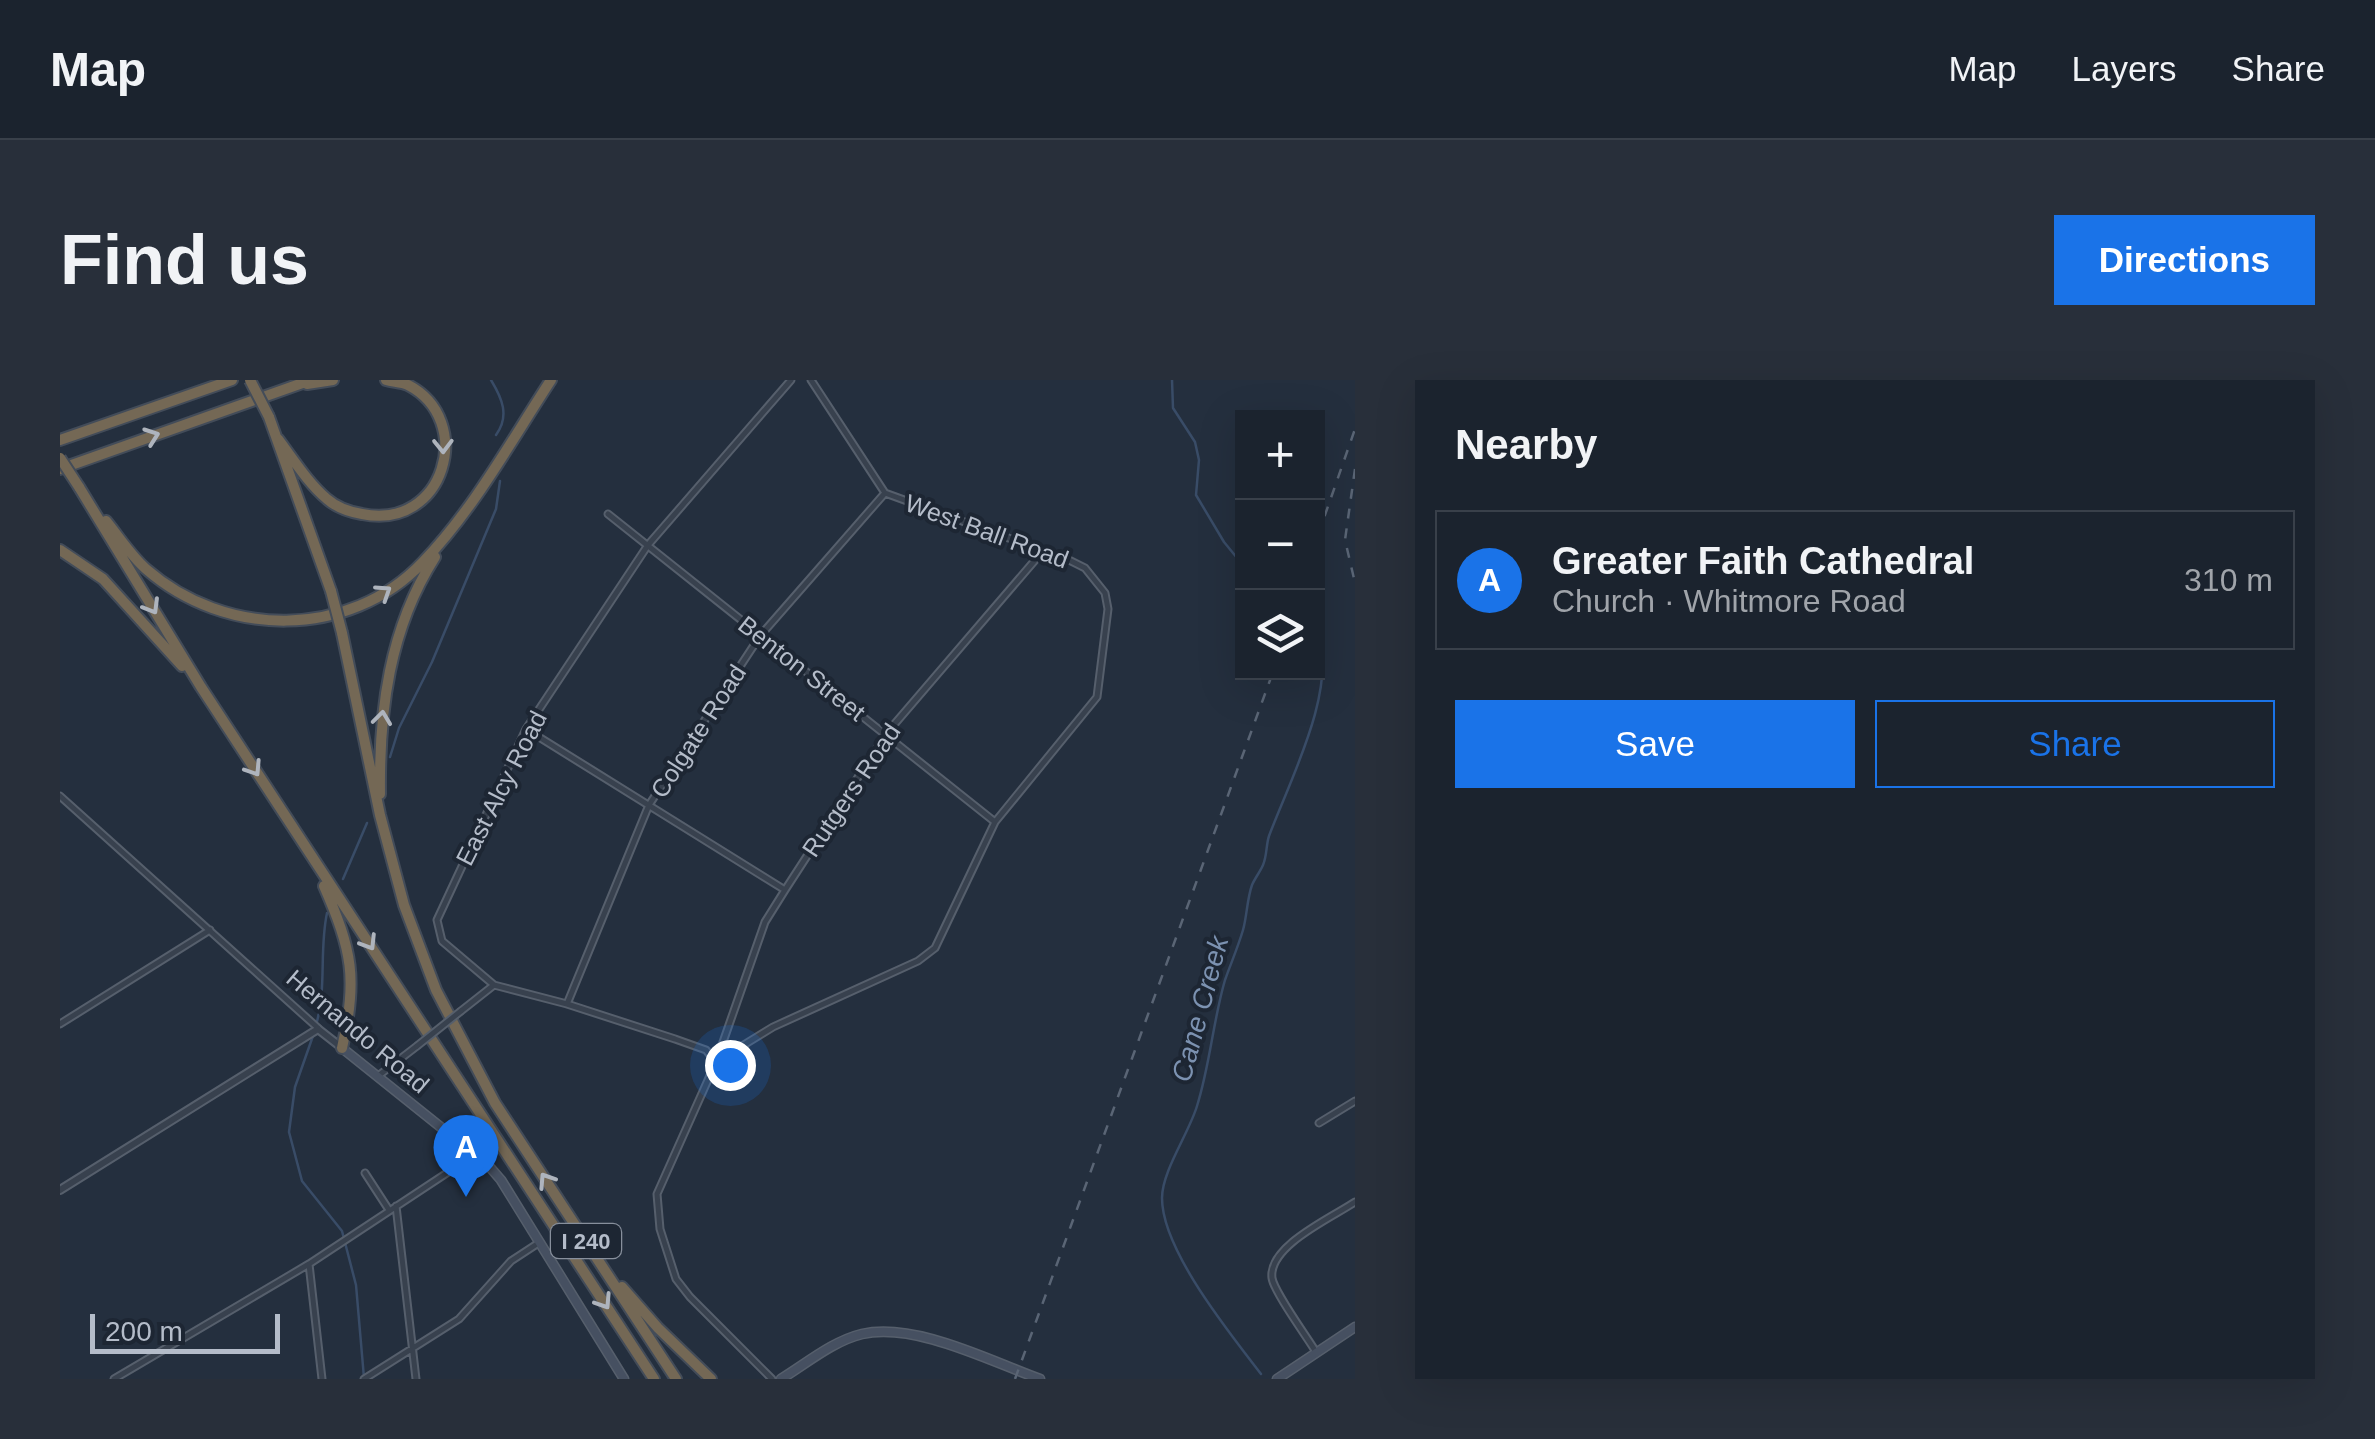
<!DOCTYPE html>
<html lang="en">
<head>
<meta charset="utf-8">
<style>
	:root { --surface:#1b232e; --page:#282f3a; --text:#f1f3f6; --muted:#a0a4aa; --line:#39404a; --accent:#1a73e8 }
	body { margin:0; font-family:Helvetica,sans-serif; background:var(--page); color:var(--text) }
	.controls { position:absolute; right:30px; top:30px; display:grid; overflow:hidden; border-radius:0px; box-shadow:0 10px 40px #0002 }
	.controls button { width:90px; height:90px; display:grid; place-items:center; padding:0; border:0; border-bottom:2px solid var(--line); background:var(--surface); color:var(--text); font:50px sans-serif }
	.scale { position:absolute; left:30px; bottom:25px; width:190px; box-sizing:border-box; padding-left:10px; border:5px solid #b4bcc9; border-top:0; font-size:28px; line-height:35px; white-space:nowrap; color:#b4bcc9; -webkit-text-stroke:8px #1d2633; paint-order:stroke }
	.you { position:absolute; left:670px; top:685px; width:35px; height:35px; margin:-25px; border:8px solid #fff; border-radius:50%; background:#1a73e8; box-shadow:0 0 0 15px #1a73e833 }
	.badge { display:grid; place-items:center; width:65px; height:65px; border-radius:50%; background:var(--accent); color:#fff; font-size:32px; font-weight:700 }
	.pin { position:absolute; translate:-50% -82px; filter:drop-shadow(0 2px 5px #0008) }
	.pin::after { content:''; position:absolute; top:52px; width:35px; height:30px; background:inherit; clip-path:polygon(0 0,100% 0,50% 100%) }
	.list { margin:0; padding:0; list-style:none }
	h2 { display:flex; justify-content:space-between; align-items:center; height:130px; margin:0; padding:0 40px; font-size:42px }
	h2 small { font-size:32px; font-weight:400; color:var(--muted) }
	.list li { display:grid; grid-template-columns:65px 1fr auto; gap:30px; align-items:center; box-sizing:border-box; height:140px; margin:0 20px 20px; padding:0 20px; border:2px solid var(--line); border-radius:0px }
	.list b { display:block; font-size:38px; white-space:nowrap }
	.list p { margin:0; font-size:32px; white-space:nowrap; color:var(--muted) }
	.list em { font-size:32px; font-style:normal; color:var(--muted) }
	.actions { display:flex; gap:20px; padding:30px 40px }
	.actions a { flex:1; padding:22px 0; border:2px solid var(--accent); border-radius:0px; text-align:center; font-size:35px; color:var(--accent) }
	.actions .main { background:var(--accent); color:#fff }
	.icon { flex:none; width:55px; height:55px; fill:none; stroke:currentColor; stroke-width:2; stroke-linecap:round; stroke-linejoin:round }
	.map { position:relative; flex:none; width:1295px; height:999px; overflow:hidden; border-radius:0px }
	header { display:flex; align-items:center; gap:60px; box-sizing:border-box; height:140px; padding:0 50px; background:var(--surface); border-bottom:2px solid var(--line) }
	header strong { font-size:48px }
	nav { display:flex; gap:55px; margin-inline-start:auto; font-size:35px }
	.intro { display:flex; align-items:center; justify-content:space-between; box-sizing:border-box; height:240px; padding:0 60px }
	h1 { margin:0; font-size:70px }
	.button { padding:25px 45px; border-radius:0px; background:var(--accent); color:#fff; font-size:35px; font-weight:700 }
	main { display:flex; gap:60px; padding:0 60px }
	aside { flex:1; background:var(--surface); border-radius:0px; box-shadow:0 10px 40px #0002 }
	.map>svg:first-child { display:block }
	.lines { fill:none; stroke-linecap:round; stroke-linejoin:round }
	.stream { stroke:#394c67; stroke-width:2.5 }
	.minor-casing { stroke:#565f6c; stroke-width:9 }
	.tertiary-casing { stroke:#565f6c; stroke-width:10 }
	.secondary-casing { stroke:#565f6c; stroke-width:11 }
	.motorway-casing { stroke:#434c59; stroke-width:14 }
	.minor { stroke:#38414e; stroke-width:5 }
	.tertiary { stroke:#38414e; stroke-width:6 }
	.secondary { stroke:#465061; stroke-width:8 }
	.motorway { stroke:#746855; stroke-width:10 }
	.rail { stroke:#5a6575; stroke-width:2.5; stroke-dasharray:10 10; stroke-linecap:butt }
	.minor-bridge-casing { stroke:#565f6c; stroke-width:9; stroke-linecap:butt }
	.motorway-bridge-casing { stroke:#434c59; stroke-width:14; stroke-linecap:butt }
	.minor-bridge { stroke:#38414e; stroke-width:5 }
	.motorway-bridge { stroke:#746855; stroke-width:10 }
	.oneway { stroke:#aeb4bd }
	.labels { text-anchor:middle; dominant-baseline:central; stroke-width:8; stroke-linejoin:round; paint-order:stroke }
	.shield { fill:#1d2633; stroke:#878f9c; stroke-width:2.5 }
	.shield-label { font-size:22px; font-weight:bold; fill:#b4bcc9 }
	.street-label { font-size:25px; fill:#b4bcc9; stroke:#1d2633 }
	.water-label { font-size:28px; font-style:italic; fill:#7c92b1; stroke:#1d2633 }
</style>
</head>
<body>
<header>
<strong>Map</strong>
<nav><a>Map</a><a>Layers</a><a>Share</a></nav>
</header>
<div class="intro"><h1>Find us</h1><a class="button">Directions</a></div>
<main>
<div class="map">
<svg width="1295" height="999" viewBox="0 0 1295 999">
	<rect width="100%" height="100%" fill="#242f3e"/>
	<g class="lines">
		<!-- stream -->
		<path class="stream" d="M431 0C442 18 450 36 436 55
			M1112 0 1113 28 1135 62 1139 80 1136 115 1164 162 1182 184
			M330 377 339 348 372 282 436 129 440 101
			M283 499 307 443
			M256 645C267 608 259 570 267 533
			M254 653 235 707 229 752 242 801 282 851 296 905 304 998
			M1201 994C1169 952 1102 870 1102 818 1102 791 1129 753 1137 726 1150 685 1153 641 1165 600 1171 583 1178 567 1183 550 1187 536 1187 519 1192 505 1195 498 1200 492 1203 485 1207 476 1206 465 1209 456 1229 402 1278 310 1258 253"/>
		<defs>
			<path id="minor" d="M548 134 935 442
				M466 349 725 510
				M0 416 258 648
				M507 624 589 425 700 256 825 113
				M401 631 434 605
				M0 644 150 550
				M656 682 646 670 615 659 507 624 434 605 382 561 377 540 466 349 588 165 731 0
				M656 682 705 542 725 510 826 354 982 172
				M318 696 357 666
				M1259 743 1295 721
				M305 793 329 830
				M336 826 356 999
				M249 884 262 999
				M1256 972C1247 957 1214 912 1212 898 1208 866 1271 838 1295 822
				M54 999 249 884 402 783 410 771
				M304 999 399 939 451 881 480 862
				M712 999 630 917 616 899 600 849 597 814 656 682 713 647 858 581 875 568 935 442 1037 317 1048 229 1045 213 1025 188 1009 180 825 113 751 0"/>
			<path id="tertiary" d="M0 810 258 649 281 667"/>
			<path id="secondary" d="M282 668 428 785 441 800 564 999
				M721 999C747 983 773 961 802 954 855 942 930 981 980 999
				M1217 999 1295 947"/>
			<path id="motorway" d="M247 4 273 0
				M209 37 271 211
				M218 59C233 79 248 103 267 119 276 127 290 132 302 134 385 151 416 40 348 5 342 2 333 2 326 0
				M0 60 172 0
				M0 89 251 0
				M19 107 141 307 594 999
				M46 141C59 157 71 176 86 189 165 258 289 260 363 182 414 129 451 61 491 0
				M0 170 43 199 122 286
				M282 253 320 435 344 525 376 610 435 723 616 999
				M320 414C319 331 329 249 375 177
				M264 506C292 570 298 599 282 668
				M562 907 598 948 651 999"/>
		</defs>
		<!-- minor casing -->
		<use href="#minor" class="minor-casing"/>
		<!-- tertiary casing -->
		<use href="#tertiary" class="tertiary-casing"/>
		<!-- secondary casing -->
		<use href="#secondary" class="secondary-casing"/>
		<!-- motorway casing -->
		<use href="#motorway" class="motorway-casing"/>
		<!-- minor -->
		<use href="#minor" class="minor"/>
		<!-- tertiary -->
		<use href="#tertiary" class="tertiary"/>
		<!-- secondary -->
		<use href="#secondary" class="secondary"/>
		<!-- motorway -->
		<use href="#motorway" class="motorway"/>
		<!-- rail -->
		<path class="rail" d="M1295 89 1285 160 1295 203
			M1258 155 1295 49
			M955 999 1213 292"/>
		<defs>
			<path id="minor-bridge" d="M357 666 401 631"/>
			<path id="motorway-bridge" d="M190 0 209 37
				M0 78 19 107
				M271 211 282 253"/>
		</defs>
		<!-- minor-bridge casing -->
		<use href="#minor-bridge" class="minor-bridge-casing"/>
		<!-- motorway-bridge casing -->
		<use href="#motorway-bridge" class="motorway-bridge-casing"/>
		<!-- minor-bridge -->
		<use href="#minor-bridge" class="minor-bridge"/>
		<!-- motorway-bridge -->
		<use href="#motorway-bridge" class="motorway-bridge"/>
	</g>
	<!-- one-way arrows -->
	<defs><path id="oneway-chevron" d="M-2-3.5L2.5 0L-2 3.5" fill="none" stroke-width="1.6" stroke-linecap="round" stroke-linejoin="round" transform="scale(2.5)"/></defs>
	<g class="oneway">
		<use href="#oneway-chevron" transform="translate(92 56) rotate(-20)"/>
		<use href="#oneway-chevron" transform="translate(383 66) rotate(89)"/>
		<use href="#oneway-chevron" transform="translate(324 212) rotate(-33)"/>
		<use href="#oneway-chevron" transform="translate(92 227) rotate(59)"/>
		<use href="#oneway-chevron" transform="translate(322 338) rotate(-83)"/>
		<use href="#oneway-chevron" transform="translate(194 389) rotate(57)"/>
		<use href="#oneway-chevron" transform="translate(309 563) rotate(58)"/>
		<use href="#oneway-chevron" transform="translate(486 800) rotate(-123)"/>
		<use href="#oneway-chevron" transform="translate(544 922) rotate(57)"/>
	</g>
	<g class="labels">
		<!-- shield labels -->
		<rect class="shield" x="491" y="844" width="70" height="34" rx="8"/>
		<g class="shield-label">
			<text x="526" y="861">I 240</text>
		</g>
		<!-- street labels -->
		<g class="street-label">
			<text transform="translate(927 151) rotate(20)">West Ball Road</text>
			<text transform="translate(742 288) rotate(38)">Benton Street</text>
			<text transform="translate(638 351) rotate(-57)">Colgate Road</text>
			<text transform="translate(441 408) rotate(-63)">East Alcy Road</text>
			<text transform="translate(791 410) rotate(-56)">Rutgers Road</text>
			<text transform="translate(298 651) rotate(40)">Hernando Road</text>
		</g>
		<!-- water labels -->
		<g class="water-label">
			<text transform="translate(1140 629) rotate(-75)">Cane Creek</text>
		</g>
	</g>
</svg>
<div class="controls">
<button>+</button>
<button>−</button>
<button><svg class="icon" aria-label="layers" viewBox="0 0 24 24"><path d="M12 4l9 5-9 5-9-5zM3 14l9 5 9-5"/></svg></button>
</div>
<div class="scale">200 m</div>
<div class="you"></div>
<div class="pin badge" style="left:406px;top:817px">A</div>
</div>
<aside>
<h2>Nearby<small></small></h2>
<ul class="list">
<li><span class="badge">A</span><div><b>Greater Faith Cathedral</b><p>Church · Whitmore Road</p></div><em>310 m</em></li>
</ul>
<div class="actions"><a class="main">Save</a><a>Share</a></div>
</aside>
</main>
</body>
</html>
